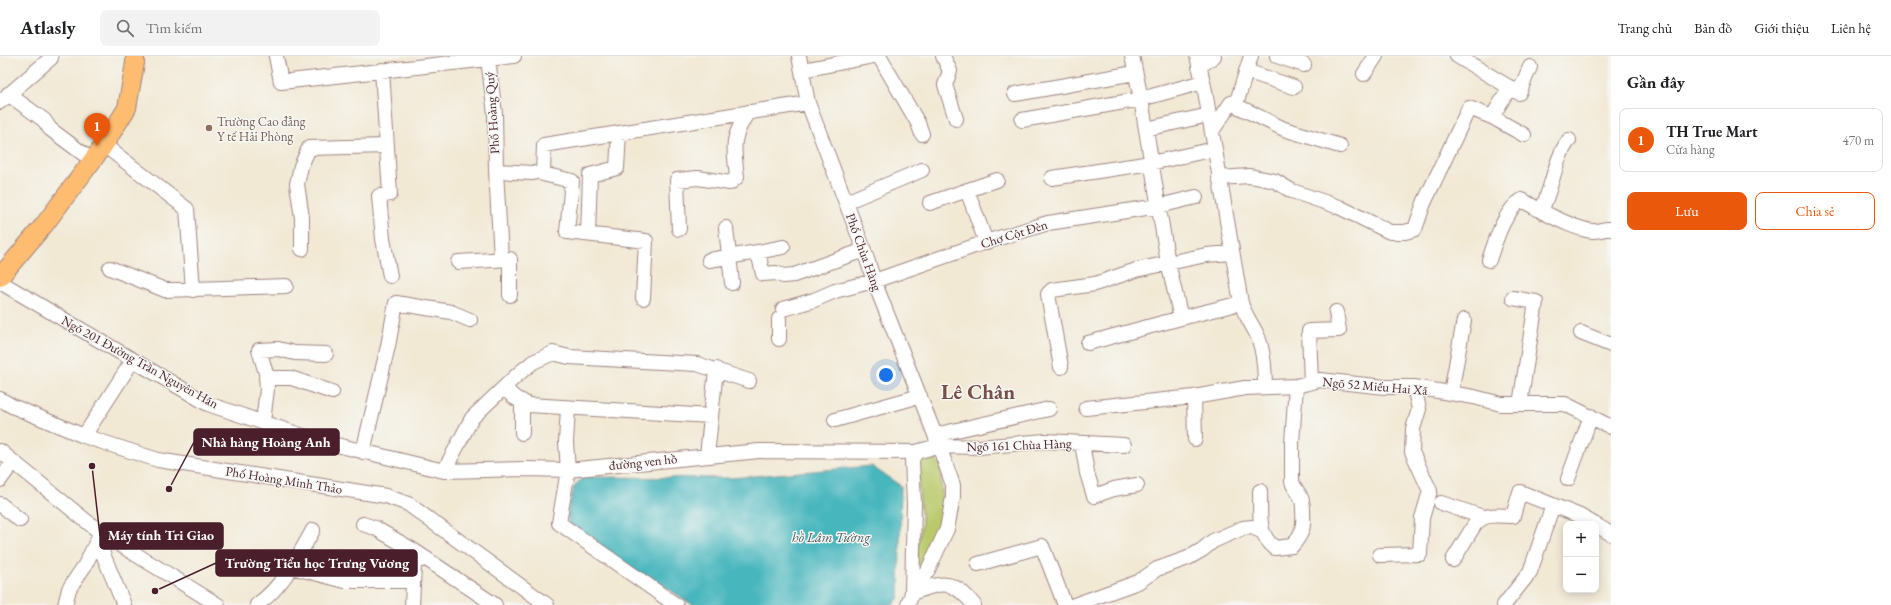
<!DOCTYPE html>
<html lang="vi">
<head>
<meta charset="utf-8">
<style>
	:root { --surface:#fff; --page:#f2f2f2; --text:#202124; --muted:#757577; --line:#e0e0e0; --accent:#ea580c }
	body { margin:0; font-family:"EB Garamond",serif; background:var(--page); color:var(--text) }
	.controls { position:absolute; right:12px; bottom:12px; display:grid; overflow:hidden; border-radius:8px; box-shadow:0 2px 10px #0003 }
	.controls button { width:36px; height:36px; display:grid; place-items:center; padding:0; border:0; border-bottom:1px solid var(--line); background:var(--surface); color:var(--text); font:20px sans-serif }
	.you { position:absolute; left:886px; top:319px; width:14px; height:14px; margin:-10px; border:3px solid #fff; border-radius:50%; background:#1a73e8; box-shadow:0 0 0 6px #1a73e833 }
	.badge { display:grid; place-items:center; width:26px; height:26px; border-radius:50%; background:var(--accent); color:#fff; font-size:13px; font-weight:700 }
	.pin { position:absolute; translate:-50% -33px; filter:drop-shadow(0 1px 2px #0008) }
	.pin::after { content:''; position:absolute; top:21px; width:14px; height:12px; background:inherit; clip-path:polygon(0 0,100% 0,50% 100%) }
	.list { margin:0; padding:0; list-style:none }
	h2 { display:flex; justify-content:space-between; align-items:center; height:52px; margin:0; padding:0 16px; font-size:17px }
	h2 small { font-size:13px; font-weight:400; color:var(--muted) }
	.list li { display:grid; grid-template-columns:26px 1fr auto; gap:12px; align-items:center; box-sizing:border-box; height:64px; margin:0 8px 8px; padding:0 8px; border:1px solid var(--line); border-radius:8px }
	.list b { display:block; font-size:15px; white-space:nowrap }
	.list p { margin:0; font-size:13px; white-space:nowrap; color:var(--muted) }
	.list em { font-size:13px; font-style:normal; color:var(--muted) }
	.actions { display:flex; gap:8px; padding:12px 16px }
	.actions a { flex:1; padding:9px 0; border:1px solid var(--accent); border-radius:8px; text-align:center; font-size:14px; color:var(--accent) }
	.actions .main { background:var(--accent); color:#fff }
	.icon { flex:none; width:22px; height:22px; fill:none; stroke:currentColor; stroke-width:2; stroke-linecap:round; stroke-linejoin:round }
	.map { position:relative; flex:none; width:1611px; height:549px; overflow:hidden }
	header { display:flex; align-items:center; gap:24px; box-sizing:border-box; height:56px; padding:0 20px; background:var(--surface); border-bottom:1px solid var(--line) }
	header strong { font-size:19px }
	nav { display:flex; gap:22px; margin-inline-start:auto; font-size:14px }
	.search { width:280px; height:36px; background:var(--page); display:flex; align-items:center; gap:10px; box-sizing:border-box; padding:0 14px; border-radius:8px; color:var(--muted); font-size:15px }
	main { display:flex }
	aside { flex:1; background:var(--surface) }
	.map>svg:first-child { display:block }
	.green { fill:#bac96b; stroke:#82744b }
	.water { fill:#46b6bd; stroke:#486a74 }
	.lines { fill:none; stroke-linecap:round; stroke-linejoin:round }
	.minor-casing { stroke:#9e8480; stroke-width:16 }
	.major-casing { stroke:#9e8480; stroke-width:20 }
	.minor { stroke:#fff; stroke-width:14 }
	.major { stroke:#fdbc70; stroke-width:18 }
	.education-dot { fill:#8d6e63; stroke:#f6f6f2; stroke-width:1.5 }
	.labels { text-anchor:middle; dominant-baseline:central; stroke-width:3; stroke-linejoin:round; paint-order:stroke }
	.street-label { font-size:13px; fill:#4a1f2b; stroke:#f6f6f2 }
	.education-label { font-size:13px; fill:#785e54; stroke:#f6f6f2; text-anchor:start }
	.water-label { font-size:14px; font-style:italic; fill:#485b65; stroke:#f6f6f2 }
	.town-label { font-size:21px; font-weight:bold; fill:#774f49; stroke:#f6f6f2 }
	.leader { fill:none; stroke:#4a1f2b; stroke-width:1.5 }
	.callout-dot { fill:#4a1f2b; stroke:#f6f6f2; stroke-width:1.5 }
	.callout { fill:#4a1f2b; stroke:#4a1f2b; stroke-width:1.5 }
	.callout-label { font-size:14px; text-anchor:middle; font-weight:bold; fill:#fff }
</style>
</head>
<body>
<header>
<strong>Atlasly</strong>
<div class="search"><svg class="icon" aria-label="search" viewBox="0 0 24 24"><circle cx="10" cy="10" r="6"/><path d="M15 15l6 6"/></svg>Tìm kiếm</div>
<nav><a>Trang chủ</a><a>Bản đồ</a><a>Giới thiệu</a><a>Liên hệ</a></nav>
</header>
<main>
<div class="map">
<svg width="1611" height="549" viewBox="0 0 1611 549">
	<rect width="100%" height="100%" fill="#f6f6f2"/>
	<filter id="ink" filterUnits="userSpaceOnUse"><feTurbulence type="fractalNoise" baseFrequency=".025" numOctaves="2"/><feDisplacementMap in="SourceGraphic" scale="8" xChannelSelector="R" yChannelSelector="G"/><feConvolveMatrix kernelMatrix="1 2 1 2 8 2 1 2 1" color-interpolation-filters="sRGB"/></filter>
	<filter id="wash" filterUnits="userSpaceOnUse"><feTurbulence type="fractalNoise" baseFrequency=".012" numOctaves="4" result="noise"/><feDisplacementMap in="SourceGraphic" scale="16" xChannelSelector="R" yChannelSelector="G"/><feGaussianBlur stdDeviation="0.9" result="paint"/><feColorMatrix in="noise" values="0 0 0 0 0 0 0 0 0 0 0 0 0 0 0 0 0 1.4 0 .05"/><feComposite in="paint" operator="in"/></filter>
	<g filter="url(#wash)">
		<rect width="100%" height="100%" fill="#f2e9d5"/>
		<!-- green -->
		<path class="green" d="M934 401 940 411 944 463 936 483 921 511 915 507 922 466 917 412 924 402Z"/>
		<!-- water -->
		<path class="water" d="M871 410 901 430 899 541 893 549H693L667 532 615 504 569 470 567 457 574 431 583 421 731 422Z"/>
	</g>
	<g filter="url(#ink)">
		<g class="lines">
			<defs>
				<path id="minor" d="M276 0 281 26 488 3 495 58 496 115 501 202
					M799 0 808 47 864 194 874 225 935 379 953 429V441L947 473 928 514 912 537
					M879 0 918 67 922 78
					M943 0 950 15 945 29 956 63
					M1132 0 1141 43 1168 207 1181 262
					M1277 0 1304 9
					M1457 0 1519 37 1530 11
					M488 3 514 0
					M1199 11 1214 0
					M382 14 390 138 379 140 383 183 390 220
					M803 14 874 0
					M1246 15 1294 31
					M1364 18 1376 0
					M8 38 44 64 50 73 93 105
					M1015 38 1135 17
					M1238 42 1251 0
					M0 46 51 2
					M1492 61 1510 31
					M1022 64 1141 43 1203 26
					M1146 73 1209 59
					M1212 75 1231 47 1284 73 1340 90
					M104 89 187 153 193 234
					M496 115 533 117
					M1052 122 1151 107 1215 93
					M1219 122 1250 120 1275 125 1292 135 1339 151 1390 176H1405L1415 173 1424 147 1469 52 1492 61 1524 79
					M967 134 986 186
					M846 146 922 114
					M930 147 997 124
					M1541 155C1555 162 1576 173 1592 175 1598 176 1604 172 1611 173
					M726 172 732 227
					M679 173 677 124 698 122 730 127 737 121C734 91 730 84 748 56
					M588 178 590 119 617 112 619 77
					M302 193V162L297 128 301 110 309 92 387 90
					M758 196 783 191
					M709 204 758 196 763 218 776 217 783 220 794 219 864 194
					M1489 204C1495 186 1505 153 1522 144L1541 155C1552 133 1555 102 1569 84
					M458 206 510 203V239
					M110 212 165 234 286 230
					M0 226 208 348 312 383 444 415 526 413 568 414 759 395 916 396
					M643 242 646 185 567 176 572 125 543 118 544 89 808 47
					M1513 242 1536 246 1520 348
					M1241 247C1245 260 1253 269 1258 281 1264 297 1265 314 1265 331
					M783 253 814 244 835 235 874 225 986 186 1048 167 1159 150 1196 141
					M779 263V283
					M1581 277 1611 289
					M1088 287 1181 262 1241 247 1205 35 1197 0
					M1061 311 1049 244 1048 238 1052 234 1095 228 1136 214 1206 199 1232 197
					M266 322H291L332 336
					M1311 326 1309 275 1339 274 1336 256
					M504 332 515 342 529 349 711 360
					M1451 337 1464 264
					M1194 341 1195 383
					M0 343 12 350 84 380 158 404 386 440 408 448 547 549
					M568 352 566 386 568 414 559 467 676 549
					M1086 352 1194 341 1245 332 1296 330 1320 324 1385 331H1414L1474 341 1501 348H1565L1611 371
					M835 364 920 340
					M263 366 267 333 266 317 259 294 278 293 295 297 326 298
					M522 377V345
					M935 379 1049 353
					M84 380 133 304
					M1082 387 1087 417 1094 440 1114 433 1137 429
					M0 395 101 477 103 498 124 549
					M363 396 388 290 396 247 451 256 470 264
					M707 400 716 313
					M444 415 472 362 517 319 533 306 553 297 569 301 697 308 749 325
					M1568 423 1591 360
					M0 424 13 406
					M1260 435C1261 458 1256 477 1275 492L1292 490C1303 477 1304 472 1303 454 1303 450 1303 446 1301 442 1299 435 1293 432 1292 425V387L1296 330
					M1441 447 1483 461
					M0 448 20 464
					M363 468 375 472 413 494 495 549
					M1596 469 1611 478
					M1380 499 1420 498 1422 462 1430 435 1412 396 1413 373 1419 353 1414 331
					M1453 504 1475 468C1486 456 1499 460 1513 460L1520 436 1580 460 1594 468
					M978 508 1042 490 1065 549
					M292 511 345 525H412
					M912 537C943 526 952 522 974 549
					M65 549 69 533 85 509 101 477 218 549
					M257 549C283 530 298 501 313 474
					M412 549 414 509 417 505 427 503
					M908 549 912 537 914 447 912 404 916 396 938 390 979 391 1045 385 1124 389
					M1074 549 1138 526 1157 513 1188 502 1202 494 1213 485 1243 472 1252 471 1261 475
					M1504 549 1530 516 1553 449"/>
				<path id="major" d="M0 221 44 169 104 89 127 52 135 7V0"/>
			</defs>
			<!-- minor casing -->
			<use href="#minor" class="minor-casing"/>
			<!-- major casing -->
			<use href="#major" class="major-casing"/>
			<!-- minor -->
			<use href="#minor" class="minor"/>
			<!-- major -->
			<use href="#major" class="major"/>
		</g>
	</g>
	<!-- markers -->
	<circle class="education-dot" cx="209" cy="72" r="4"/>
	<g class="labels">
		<!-- street labels -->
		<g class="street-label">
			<text transform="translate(492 57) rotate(-94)">Phố Hoàng Quý</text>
			<text transform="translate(1014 178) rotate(-17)">Chợ Cột Đèn</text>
			<text transform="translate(864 196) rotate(70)">Phố Chùa Hàng</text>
			<text transform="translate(140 306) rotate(29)">Ngõ 201 Đường Trần Nguyên Hãn</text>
			<text transform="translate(1375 330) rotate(5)">Ngõ 52 Miếu Hai Xã</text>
			<text transform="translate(1019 389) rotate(-2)">Ngõ 161 Chùa Hàng</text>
			<text transform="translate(643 406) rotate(-6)">đường ven hồ</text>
			<text transform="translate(284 424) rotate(9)">Phố Hoàng Minh Thảo</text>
		</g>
		<!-- education labels -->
		<g class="education-label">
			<text x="217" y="65">Trường Cao đẳng<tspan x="217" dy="15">Y tế Hải Phòng</tspan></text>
		</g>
		<!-- water labels -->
		<g class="water-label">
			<text x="831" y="481">hồ Lâm Tường</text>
		</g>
		<!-- town labels -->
		<g class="town-label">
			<text x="978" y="335">Lê Chân</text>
		</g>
	</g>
	<!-- callouts -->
	<path class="leader" d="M169 433L194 386M92 410L100 480M155 535L216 507"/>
	<g class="callout-dot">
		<circle cx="169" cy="433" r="4"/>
		<circle cx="92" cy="410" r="4"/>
		<circle cx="155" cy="535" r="4"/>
	</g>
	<g class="callout">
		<rect x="194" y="373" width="145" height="26" rx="4"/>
		<rect x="100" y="467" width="123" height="26" rx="4"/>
		<rect x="216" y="494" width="201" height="26" rx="4"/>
	</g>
	<g class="callout-label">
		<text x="266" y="391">Nhà hàng Hoàng Anh</text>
		<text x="161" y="484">Máy tính Tri Giao</text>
		<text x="317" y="512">Trường Tiểu học Trưng Vương</text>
	</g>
</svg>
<div class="controls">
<button>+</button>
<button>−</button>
</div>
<div class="you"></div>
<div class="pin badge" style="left:97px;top:90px">1</div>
</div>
<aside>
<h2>Gần đây<small></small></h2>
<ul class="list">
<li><span class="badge">1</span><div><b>TH True Mart</b><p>Cửa hàng</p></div><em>470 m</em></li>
</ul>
<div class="actions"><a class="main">Lưu</a><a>Chia sẻ</a></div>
</aside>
</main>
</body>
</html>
